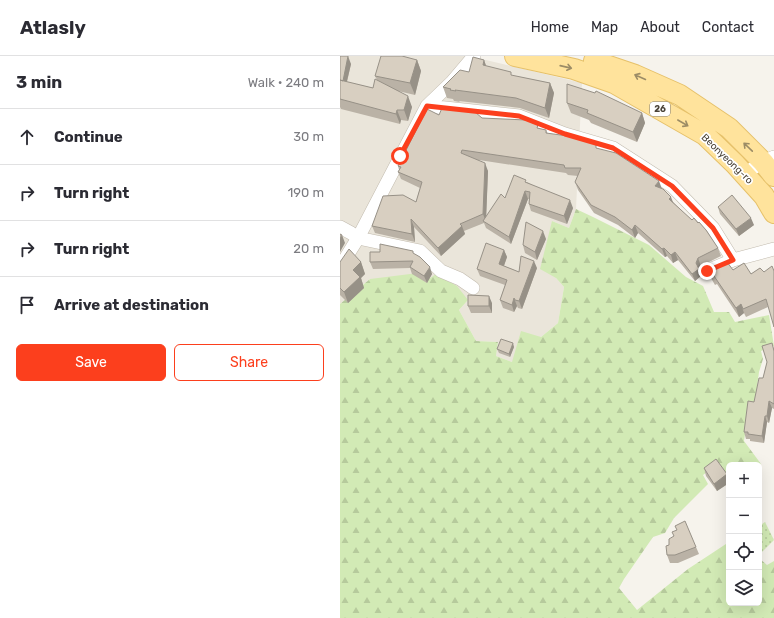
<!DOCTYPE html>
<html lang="en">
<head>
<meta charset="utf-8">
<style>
	:root { --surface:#fff; --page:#f7f7f7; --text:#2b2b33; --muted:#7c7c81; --line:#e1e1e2; --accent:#fc3f1d }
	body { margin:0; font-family:Rubik,sans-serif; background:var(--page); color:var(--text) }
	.controls { position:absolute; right:12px; bottom:12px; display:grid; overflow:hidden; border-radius:6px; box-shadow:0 4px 16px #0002 }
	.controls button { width:36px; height:36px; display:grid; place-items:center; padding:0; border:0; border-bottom:1px solid var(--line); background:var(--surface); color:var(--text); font:20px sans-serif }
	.stop { position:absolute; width:12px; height:12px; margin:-9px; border:3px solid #fc3f1d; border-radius:50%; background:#fff }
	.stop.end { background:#fc3f1d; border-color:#fff; box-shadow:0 1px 4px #0008 }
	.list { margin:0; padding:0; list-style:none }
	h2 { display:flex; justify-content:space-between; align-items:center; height:52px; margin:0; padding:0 16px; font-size:17px }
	h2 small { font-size:13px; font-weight:400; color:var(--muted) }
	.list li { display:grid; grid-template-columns:26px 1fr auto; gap:12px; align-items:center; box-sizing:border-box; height:56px; padding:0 16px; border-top:1px solid var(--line) }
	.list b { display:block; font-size:15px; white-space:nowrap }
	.list em { font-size:13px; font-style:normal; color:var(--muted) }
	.actions { display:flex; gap:8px; padding:12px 16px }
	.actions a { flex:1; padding:9px 0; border:1px solid var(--accent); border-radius:6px; text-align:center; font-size:14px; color:var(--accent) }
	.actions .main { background:var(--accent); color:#fff }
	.icon { flex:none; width:22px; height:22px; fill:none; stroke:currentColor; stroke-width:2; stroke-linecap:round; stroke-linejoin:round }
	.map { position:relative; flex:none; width:434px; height:562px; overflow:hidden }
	header { display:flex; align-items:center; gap:24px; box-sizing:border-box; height:56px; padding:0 20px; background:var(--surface); border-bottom:1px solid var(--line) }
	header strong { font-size:19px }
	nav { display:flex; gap:22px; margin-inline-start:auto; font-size:14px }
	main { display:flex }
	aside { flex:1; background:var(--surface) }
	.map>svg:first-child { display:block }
	.residential { fill:#eae5da }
	.grass { fill:url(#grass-dots) }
	.forest { fill:url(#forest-firs) }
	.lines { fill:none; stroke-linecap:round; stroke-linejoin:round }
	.street-casing { stroke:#c2bbae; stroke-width:14 }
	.primary-casing { stroke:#e6c16a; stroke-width:22 }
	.street { stroke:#fff; stroke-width:13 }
	.primary { stroke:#ffe39c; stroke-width:20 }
	.wall { fill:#bab2a6 }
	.shaded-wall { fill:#979187 }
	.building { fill:#d8cfc1; stroke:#979187 }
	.oneway { stroke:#9c8c66 }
	.route { stroke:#fc3f1d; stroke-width:5 }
	.labels { text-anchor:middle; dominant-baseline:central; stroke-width:3.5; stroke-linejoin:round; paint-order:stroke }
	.shield { fill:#fff; stroke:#817c74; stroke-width:1 }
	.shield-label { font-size:9px; font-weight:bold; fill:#4b4439 }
	.street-label { font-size:10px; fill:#4b4439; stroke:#fff }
</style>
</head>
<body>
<header>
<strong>Atlasly</strong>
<nav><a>Home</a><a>Map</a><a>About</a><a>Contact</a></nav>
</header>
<main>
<aside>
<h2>3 min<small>Walk · 240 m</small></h2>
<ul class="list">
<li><svg class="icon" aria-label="ahead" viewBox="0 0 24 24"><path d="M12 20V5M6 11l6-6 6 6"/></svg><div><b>Continue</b></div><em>30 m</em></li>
<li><svg class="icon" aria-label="right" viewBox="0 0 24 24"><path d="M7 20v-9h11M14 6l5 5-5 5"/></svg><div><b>Turn right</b></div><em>190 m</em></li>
<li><svg class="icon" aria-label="right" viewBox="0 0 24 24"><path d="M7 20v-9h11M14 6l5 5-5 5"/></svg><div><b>Turn right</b></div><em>20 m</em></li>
<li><svg class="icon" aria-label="arrive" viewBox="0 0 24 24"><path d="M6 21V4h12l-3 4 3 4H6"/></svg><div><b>Arrive at destination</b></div></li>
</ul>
<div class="actions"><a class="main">Save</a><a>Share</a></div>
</aside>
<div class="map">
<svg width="434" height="562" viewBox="0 0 434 562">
	<defs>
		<pattern id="grass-dots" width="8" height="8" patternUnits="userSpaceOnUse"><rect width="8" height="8" fill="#d2eab5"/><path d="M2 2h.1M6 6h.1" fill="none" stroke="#b6ca9c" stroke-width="1.8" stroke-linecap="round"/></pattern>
		<pattern id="forest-firs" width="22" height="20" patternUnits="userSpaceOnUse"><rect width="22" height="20" fill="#d2eab5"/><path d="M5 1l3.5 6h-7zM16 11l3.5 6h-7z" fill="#b6ca9c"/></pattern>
	</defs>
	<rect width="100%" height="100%" fill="#f6f3ec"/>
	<!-- residential -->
	<path class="residential" d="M0 0H129L242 27 236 153 229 172 212 165 216 222 224 231 218 267 201 281 172 306 156 300 158 286 136 285 119 254 128 244 89 223H30L0 248Z"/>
	<!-- grass -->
	<path class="grass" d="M425 466 434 484 420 498 419 470Z"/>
	<!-- forest -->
	<path class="forest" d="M236 153 253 161 309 189 346 221 363 230 374 256H389L395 266 429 259 434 290 421 295 423 303 419 316 415 347 409 351 404 385 421 408 419 409H389V421L379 408 363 419 368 428 334 462 325 477 313 481 284 523 279 532 297 554 348 513 389 486V547H419V502L427 509 434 505V562H0V248L30 223 78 217 89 223 96 218 117 230 128 244 119 254 136 285 158 286 156 300 172 306 181 275 201 281 218 267 224 231 216 222 200 213 212 165 229 172Z"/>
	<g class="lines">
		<defs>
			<path id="street" d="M87 50 179 60 225 78 273 92 332 130 373 172 393 204
				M404 118 423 106 434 101
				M0 171 11 177 18 182 80 195 101 215 120 223 133 232
				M0 211 18 182 87 50 112 26 134 0
				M367 215 393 204 434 193"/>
			<path id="primary" d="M175 0 234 13 274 27 365 79 395 108 424 140 434 157
				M254 5 295 19 340 39 389 72 423 106 434 120"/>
		</defs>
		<!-- street casing -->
		<use href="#street" class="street-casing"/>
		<!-- primary casing -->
		<use href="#primary" class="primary-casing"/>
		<!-- street -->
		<use href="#street" class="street"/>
		<!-- primary -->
		<use href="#primary" class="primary"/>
	</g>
	<!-- wall -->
	<path class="wall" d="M0 0 11 8 7 26 33 32 37 24 35 20 77 4 81 15 75 39 58 35 72 51 68 65 61 64 60 68 1 53 0 51Z
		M144 4 146 10 173 20 210 27 214 37 209 62 180 52 119 45 120 46 114 45 113 43 107 42 103 31 129 16Z
		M227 47 302 57 305 67 297 86 251 67 249 64 231 57Z
		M99 59 142 62 206 74 208 78 258 93 321 132 334 147 378 192 381 200 361 210 359 214 361 220 355 225 338 204 333 207 327 200 325 201 298 177 295 182 278 169 254 157 238 134 235 126 238 120 228 119 226 117 139 104 148 115 146 160 165 142 187 126 233 152 227 168 191 155 189 148V143H188L171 188 146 172 144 167 124 175 125 178 101 200 74 171 75 186 35 177 32 170 76 146 80 132 61 123 58 116 59 114 58 110Z
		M378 151 414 169 399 180 380 158Z
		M206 183 197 204 185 197 183 189Z
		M164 194 167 201 164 210 179 216 197 212 182 253 178 252 177 250 174 256 163 252 160 244 165 229 140 220 137 213Z
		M74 198 92 218 87 227 72 218 70 212 33 213 30 206Z
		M0 206H21L25 218 21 222 24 232 8 247 0 239Z
		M420 212 428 251 406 261 404 257 399 261 377 228 375 229 371 222 368 214H393L411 218Z
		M152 247V257H131L128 250Z
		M432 287 434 294V353L432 352 429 367 427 366 424 387 410 385V383H406L404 376 423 322Z
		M174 291 170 301 159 297 157 293Z
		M364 412 387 418 389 423V427L377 435 366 420Z
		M356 491 359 498 338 507H330L327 499Z"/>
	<!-- shaded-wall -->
	<path class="shaded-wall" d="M8 0 11 8 5 33 2 25Z
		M77 4 81 15 75 39 70 27Z
		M144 4 148 15 143 9Z
		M210 27 214 37 209 62 205 52Z
		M68 40 72 51 68 65 64 54Z
		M57 54 61 64 60 68 56 58Z
		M302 57 305 67 297 86 293 76Z
		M145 107 148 115 146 166 143 158Z
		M319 125 322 133 315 130Z
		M185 135 188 143 171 188 169 181Z
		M331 141 334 149 329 143Z
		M230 144 233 152 227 168 224 160Z
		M411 162 414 169 399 180 396 173Z
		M71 163 74 171 75 186 72 178Z
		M295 169 298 177 295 182 292 174Z
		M122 170 125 178 101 200 98 192Z
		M203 175 206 183 197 204 195 196Z
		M2 179 5 187 0 196V183Z
		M324 192 327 200 325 201 322 193Z
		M164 194 167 201 162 215 159 208Z
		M335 196 338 204 333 207 331 199Z
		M358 202 361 210 359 214 361 220 355 225 352 218Z
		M194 205 197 212 182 253 179 245Z
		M21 206 25 218 21 222 24 232 8 247 4 236 13 214Z
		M90 211 92 218 87 227 84 220Z
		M149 240 152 247V257L149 250Z
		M174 242 177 250 174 256 172 249Z
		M401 248 404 257 399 261 396 252Z
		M173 287 174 291 170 301 169 298Z
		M429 345 432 352 429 367 427 360Z
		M425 360 427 366 424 387 422 380Z
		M387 418 389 423V427L377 435 374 428Z"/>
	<!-- building -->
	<path class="building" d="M0 0H8L3 25 0 24Z
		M41 0H62L77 4 70 27 35 20Z
		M133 1 144 4 143 9 171 16V19L210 27 205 52 176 42 115 34 116 35 110 34 111 33 103 31 120 14 129 16Z
		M35 23 68 40 64 54H57L56 58 0 43V24L33 32Z
		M227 28 255 37 256 35 302 57 293 76 247 57 248 54 227 47Z
		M102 52 135 56 142 62 186 64 198 69 197 72 206 74V77L228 80 256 88V92L276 97 319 125 315 130 323 133 331 141 329 143 352 164 354 162 358 167 359 166 366 174 378 192 358 202 356 207 359 213 352 218 335 196 331 199 324 192 322 193 295 169 292 174 275 161 251 149 235 126 241 112H225L224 109 122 94 121 97 145 107 143 158 120 168 122 170 98 192 71 163 72 178 32 170 43 140 63 139 76 146 82 126 58 116 61 111 58 110 87 53 99 59Z
		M174 119 186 124 185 126 230 144 224 160 189 148 190 136 185 135 169 181 143 165 161 138 165 142Z
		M392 139 411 162 396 173 378 151Z
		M186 166 203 175 195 196 183 189Z
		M0 178 2 179 0 183Z
		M146 187 164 194 159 208 179 216 181 200 194 205 179 245 175 244 174 242 172 249 160 244 167 224 137 213Z
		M40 188 73 195V197L80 201 90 211 84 220 70 211 73 205 30 206V196H40Z
		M9 193 21 206 13 214 20 221 4 236 0 232V206Z
		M387 206 393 214 404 207 411 218 420 212 424 216 432 210 434 215V271L426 243 403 253 401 248 396 252 374 220 372 221 368 214Z
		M128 239 149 240V250H128Z
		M161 283 173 287 169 298 157 293Z
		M432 287 434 295V348L429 345 427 360H425L422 380 408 378V376H404L408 345 414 346 419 322H423L427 306 422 290Z
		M376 403 387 418 374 428 364 412Z
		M345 465 356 491 335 499H327L326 490 329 489V483L334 480 332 476 337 474 335 470Z"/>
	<!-- one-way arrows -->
	<defs><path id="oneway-shaft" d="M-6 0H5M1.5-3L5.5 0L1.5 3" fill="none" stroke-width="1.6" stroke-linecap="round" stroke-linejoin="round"/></defs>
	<g class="oneway">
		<use href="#oneway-shaft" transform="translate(226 11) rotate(13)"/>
		<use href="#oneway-shaft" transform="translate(300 21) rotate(-156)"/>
		<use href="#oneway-shaft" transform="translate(343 67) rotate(30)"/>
		<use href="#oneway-shaft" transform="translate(408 91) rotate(-136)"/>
	</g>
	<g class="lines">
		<!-- route -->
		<path class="route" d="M60 100 87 50 179 60 225 78 273 92 332 130 373 172 393 204 367 215"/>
	</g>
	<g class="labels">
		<!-- shield labels -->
		<rect class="shield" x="310" y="46" width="20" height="14" rx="3"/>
		<g class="shield-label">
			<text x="320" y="53">26</text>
		</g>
		<!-- street labels -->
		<g class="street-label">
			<text transform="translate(387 103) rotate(44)">Beonyeong-ro</text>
		</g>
	</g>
</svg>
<div class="controls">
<button>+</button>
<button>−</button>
<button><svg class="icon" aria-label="locate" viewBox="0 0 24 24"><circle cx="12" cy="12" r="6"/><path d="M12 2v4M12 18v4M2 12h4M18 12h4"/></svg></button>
<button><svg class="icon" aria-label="layers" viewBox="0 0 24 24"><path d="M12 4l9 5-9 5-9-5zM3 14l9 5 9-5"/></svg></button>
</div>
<div class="stop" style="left:60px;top:100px"></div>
<div class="stop end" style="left:367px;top:215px"></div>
</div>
</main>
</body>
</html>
